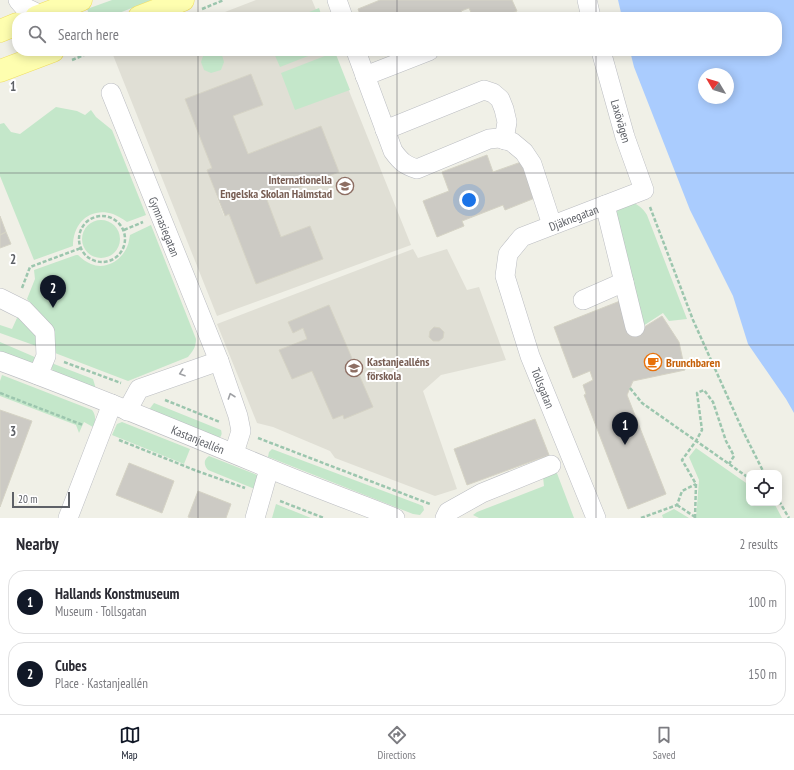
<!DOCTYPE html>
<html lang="en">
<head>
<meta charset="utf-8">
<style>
	:root { --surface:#fff; --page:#f7f7f7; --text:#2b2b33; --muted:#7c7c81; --line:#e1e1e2; --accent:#111827 }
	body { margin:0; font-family:"PT Sans Narrow",sans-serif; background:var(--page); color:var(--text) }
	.controls { position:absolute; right:12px; bottom:12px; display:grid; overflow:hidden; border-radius:8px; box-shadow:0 2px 10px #0003 }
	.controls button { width:36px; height:36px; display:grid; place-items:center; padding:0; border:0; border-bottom:1px solid var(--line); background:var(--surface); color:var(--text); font:20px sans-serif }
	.compass { position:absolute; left:698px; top:68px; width:36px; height:36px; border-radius:50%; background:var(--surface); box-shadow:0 2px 10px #0003; rotate:308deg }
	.scale { position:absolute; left:12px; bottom:10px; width:58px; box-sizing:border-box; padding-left:4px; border:2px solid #5e6167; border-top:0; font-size:11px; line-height:14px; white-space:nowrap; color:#5e6167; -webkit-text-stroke:3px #fff; paint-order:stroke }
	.you { position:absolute; left:469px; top:200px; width:14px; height:14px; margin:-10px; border:3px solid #fff; border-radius:50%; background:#1a73e8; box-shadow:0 0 0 6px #1a73e833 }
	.badge { display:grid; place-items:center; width:26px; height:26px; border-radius:50%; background:var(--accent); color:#fff; font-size:13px; font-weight:700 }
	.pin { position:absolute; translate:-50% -33px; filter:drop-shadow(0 1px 2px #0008) }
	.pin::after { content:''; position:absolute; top:21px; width:14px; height:12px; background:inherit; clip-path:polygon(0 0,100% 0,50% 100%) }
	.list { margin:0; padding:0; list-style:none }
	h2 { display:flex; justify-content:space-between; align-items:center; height:52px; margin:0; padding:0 16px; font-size:17px }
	h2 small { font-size:13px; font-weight:400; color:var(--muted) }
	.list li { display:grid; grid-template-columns:26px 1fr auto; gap:12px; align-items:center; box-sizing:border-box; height:64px; margin:0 8px 8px; padding:0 8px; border:1px solid var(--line); border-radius:16px }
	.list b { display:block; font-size:15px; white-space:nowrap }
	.list p { margin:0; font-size:13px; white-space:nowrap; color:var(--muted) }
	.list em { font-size:13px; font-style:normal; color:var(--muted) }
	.icon { flex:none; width:22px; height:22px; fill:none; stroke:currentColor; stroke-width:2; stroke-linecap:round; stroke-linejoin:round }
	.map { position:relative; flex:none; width:794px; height:518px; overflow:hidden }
	.search { position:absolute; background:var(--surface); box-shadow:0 2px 10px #0003; left:12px; right:12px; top:12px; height:44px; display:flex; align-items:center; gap:10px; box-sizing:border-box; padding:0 14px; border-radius:16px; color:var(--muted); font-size:15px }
	.sheet { height:196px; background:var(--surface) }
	nav { display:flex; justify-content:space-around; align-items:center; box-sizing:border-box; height:56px; border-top:1px solid var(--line); background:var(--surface); font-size:11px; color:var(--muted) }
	nav a { display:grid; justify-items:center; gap:2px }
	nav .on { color:var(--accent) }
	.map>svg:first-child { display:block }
	.education { fill:#e0dfd5; fill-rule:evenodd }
	.green { fill:#c4e7ca }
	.water { fill:#aaccfe; fill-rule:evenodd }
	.building { fill:#cccac4; stroke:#d5d3c5 }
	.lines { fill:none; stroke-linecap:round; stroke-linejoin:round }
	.minor-casing { stroke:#bbbdc2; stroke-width:20 }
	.major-casing { stroke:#f0de60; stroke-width:23 }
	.path { stroke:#9cc6ae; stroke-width:2.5; stroke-dasharray:4 2; stroke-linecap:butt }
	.minor { stroke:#fff; stroke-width:19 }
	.major { stroke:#fefeaf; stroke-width:22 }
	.oneway { stroke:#9ea0a4 }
	.grid { fill:none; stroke:#5e6167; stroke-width:1; stroke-opacity:0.55 }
	.labels { text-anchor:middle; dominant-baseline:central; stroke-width:4; stroke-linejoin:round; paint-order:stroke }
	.street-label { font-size:12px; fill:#5e6167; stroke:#fff }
	.education-label { font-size:12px; font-weight:bold; fill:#785e54; stroke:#fff; text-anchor:end }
	.food-label { font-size:12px; font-weight:bold; fill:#c56008; stroke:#fff; text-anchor:start }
	.grid-label { font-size:13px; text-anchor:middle; font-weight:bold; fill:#5e6167; stroke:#fff; stroke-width:4; stroke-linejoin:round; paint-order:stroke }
</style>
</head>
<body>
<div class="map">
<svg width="794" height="518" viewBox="0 0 794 518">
	<rect width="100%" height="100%" fill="#f0f0e7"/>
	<!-- education -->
	<path class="education" d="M256 0H312L319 17H212Z
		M124 51H333L411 245 217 316 113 55ZM251 74 263 105 233 116 248 154 321 126 339 172 267 200 281 237 310 226 322 259 256 284 229 214 224 216 207 170 212 168 185 99Z
		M413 249 418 258 447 249 467 290 479 287 506 360 441 375 423 391 457 489 435 496 335 458 330 451 273 427 257 423 217 324Z"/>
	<!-- green -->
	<path class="green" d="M112 0H152L109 17H90L87 9Z
		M319 8 322 17H297Z
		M211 51H214L222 55 224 62 221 70 211 73 204 70 201 62 204 53Z
		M273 51H321L280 67Z
		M335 52 350 90 295 110 281 73Z
		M56 107 77 111 85 115 91 110 96 117 112 130 146 215 127 222C123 219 118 216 113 214 90 207 73 223 73 246L34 260 0 176V124L4 123 11 132 20 134Z
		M630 201C637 204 643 208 647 215L687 319 669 321 663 313 640 328 613 207Z
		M82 239a19 19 0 1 1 38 0a19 19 0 1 1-38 0Z
		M151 225 196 339C196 347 193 351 188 357L128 381 55 353 45 320 38 311 27 299 35 279 34 270 76 255H78C82 259 86 262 91 264 105 270 121 261 127 247 129 243 129 239 130 235Z
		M17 318H18L37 334 39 347 0 333V325L12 329Z
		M0 342 37 358 33 362 30 363 0 353Z
		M53 364H54L93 379 96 389 55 373C52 370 51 368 53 364Z
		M2 375 92 410C96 415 96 421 93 427L84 422 79 433 76 425 0 396V381Z
		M154 403 221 430C222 433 222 436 219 438L148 411Z
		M122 422 190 449 184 464 112 435 117 424Z
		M696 448 749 485V503H774L782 518H696L699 480 689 457Z
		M272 449 418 504 423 506 424 510 420 515 413 514 271 458 268 457 269 452Z
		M209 456 257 475V490L208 470C204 465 203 460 209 456Z
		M555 468 574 518H479L473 515 477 512 544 486 543 477Z
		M276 504 311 518H272Z
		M674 509 689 518H663L662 515Z"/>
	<!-- water -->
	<path class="water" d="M618 0H794V413L786 399 748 344 733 296 690 210 634 67 630 51H777V17H622ZM704 74H728V98H704Z"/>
	<!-- building -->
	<path class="building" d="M380 0H512L517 11 502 17H473L469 8 461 11 463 14 454 17H361L358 9Z
		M251 74 263 105 233 116 248 154 321 126 339 172 267 200 281 237 310 226 323 259 256 284 229 214 225 216 207 170 212 168 185 99Z
		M487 155 493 172 521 162 535 198 505 210 503 205 462 221 464 226 437 237 423 201 449 191 442 172Z
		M0 216 6 232 0 235Z
		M6 232 11 244 0 248V235Z
		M620 301 633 334 662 316 679 342 685 370 633 381 627 395 666 494 628 509 584 395 586 394 583 385 593 380 590 371 573 378 554 327Z
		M329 305 373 407 344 419 343 415 333 419 312 371 292 379 279 350 307 339 303 328 293 333 288 322Z
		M434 327 440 328 444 332 443 338 439 341H433L429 337 430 331Z
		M0 410 32 421 0 507Z
		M535 419 549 455 467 485 454 449Z
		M129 463 174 481 162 513 116 495Z
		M198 491 231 504 226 518H191L188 517Z"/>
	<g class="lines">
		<defs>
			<g id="minor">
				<path d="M18 0 24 7 41 15"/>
				<path d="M337 0 343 17"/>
				<path d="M587 0 591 17"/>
				<path d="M356 51 393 151C401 162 405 165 417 169L489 139 499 138 512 142 524 152 532 164 552 225"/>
				<path d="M365 76 429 51"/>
				<path id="s1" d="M111 93 219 361 238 416 241 431 234 453"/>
				<path d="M385 130 484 90 493 93 500 99 504 109 507 122 504 140"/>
				<path d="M605 205 635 327"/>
				<path d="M0 298 24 310 45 332 46 356 38 375"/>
				<path d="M583 300 624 282"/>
				<path id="s2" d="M0 361C90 394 179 431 268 468 310 486 353 501 395 518"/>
				<path d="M127 411 139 389 219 361"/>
				<path d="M68 518 112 404"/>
				<path d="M255 518 269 469"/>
				<path d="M445 518 448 512 482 493 551 465"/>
				<path id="s3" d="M596 518 530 356 505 276 508 254 522 237 644 190 625 137 601 51"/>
			</g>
			<path id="major" d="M36 17 81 0
				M139 17 183 0
				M0 31 17 24
				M0 71 53 51"/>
		</defs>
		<!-- minor casing -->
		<use href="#minor" class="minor-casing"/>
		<!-- major casing -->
		<use href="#major" class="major-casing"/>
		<!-- path -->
		<path class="path" d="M202 9 224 0
			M72 60 94 51
			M650 207 693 320 743 431 764 473
			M79 239a23 23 0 1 1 46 0a23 23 0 1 1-46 0Z
			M124 230 143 222
			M22 288 30 267 81 248
			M64 362 121 383
			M630 388 642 403 749 478
			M0 393 83 425
			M165 400 220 422
			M258 438 430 504
			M119 440 197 471 245 488
			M280 501 324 518
			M779 501 789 518
			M677 505 695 517
			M641 518 677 505 682 491 696 484
			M695 518 696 484 682 460 696 441 702 430 697 393 704 390 713 402 726 441 734 456 729 464"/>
		<!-- minor -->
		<use href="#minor" class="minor"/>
		<!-- major -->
		<use href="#major" class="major"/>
	</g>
	<!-- one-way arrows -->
	<defs><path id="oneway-chevron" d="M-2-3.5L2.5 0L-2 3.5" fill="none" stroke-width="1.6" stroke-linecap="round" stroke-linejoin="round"/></defs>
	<g class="oneway">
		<use href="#oneway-chevron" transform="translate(182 373) rotate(161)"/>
		<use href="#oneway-chevron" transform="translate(231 396) rotate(-109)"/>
	</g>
	<!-- grid -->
	<path class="grid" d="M198 0V17M397 0V17M596 0V17M198 51V518M397 51V518M596 51V518M0 173H794M0 345H794"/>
	<!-- icons -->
	<defs>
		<symbol id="school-ring" viewBox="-11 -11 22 22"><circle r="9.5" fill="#fff" stroke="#8d6e63" stroke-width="1.5"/><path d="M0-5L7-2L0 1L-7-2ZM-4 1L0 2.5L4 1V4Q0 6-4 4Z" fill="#8d6e63"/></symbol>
		<symbol id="cafe-ring" viewBox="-11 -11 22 22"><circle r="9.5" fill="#fff" stroke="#e8710a" stroke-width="1.5"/><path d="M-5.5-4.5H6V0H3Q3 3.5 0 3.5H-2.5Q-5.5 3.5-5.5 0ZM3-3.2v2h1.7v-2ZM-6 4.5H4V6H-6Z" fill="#e8710a"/></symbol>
	</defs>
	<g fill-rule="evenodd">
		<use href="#school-ring" x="335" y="176" width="20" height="20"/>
		<use href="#cafe-ring" x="643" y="352" width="20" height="20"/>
		<use href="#school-ring" x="344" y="358" width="20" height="20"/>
	</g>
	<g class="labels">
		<!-- street labels -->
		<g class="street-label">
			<text transform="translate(621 121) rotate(74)">Laxövägen</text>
			<text stroke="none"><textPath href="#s3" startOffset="358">Djäknegatan</textPath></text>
			<text stroke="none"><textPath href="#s1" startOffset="144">Gymnasiegatan</textPath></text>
			<text transform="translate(543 388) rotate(68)">Tollsgatan</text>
			<text stroke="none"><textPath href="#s2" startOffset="213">Kastanjeallén</textPath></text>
		</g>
		<!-- education labels -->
		<g class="education-label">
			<text x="332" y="179">Internationella<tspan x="332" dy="14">Engelska Skolan Halmstad</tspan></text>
			<text x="367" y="361" text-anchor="start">Kastanjealléns<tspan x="367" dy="14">förskola</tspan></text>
		</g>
		<!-- food labels -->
		<g class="food-label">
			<text x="666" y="362">Brunchbaren</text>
		</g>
	</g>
	<g class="grid-label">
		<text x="13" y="91">1</text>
		<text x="13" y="264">2</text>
		<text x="13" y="436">3</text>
	</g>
</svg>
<div class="controls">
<button><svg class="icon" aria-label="locate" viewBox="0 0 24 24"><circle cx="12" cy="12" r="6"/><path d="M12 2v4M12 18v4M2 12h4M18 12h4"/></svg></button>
</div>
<svg class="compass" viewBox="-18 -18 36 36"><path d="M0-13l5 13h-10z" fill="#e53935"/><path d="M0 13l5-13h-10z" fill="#7c7c81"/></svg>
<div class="scale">20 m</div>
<div class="you"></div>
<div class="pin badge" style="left:625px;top:445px">1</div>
<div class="pin badge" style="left:53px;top:308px">2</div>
<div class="search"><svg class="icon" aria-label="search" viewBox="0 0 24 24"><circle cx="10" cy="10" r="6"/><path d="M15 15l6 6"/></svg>Search here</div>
</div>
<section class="sheet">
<h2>Nearby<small>2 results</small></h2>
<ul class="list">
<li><span class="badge">1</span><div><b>Hallands Konstmuseum</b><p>Museum · Tollsgatan</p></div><em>100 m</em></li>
<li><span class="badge">2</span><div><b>Cubes</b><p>Place · Kastanjeallén</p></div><em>150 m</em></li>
</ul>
</section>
<nav>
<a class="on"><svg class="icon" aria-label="map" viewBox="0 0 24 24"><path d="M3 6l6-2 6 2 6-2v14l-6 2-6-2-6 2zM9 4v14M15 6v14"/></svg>Map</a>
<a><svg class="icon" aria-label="directions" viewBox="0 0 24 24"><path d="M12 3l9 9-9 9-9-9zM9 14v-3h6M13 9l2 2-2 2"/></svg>Directions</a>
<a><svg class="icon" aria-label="saved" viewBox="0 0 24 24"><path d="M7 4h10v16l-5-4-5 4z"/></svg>Saved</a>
</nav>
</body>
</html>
